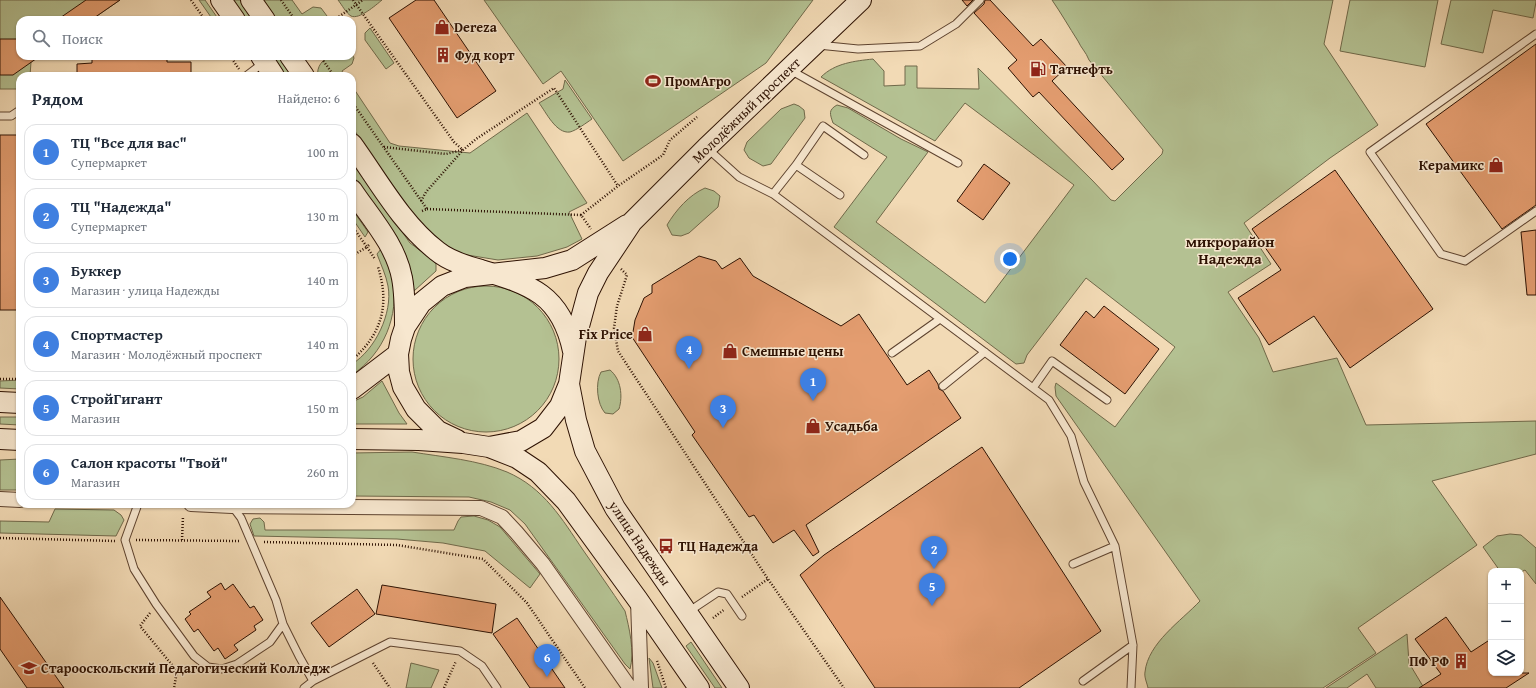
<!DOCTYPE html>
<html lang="ru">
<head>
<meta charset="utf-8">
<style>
	:root { --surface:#fff; --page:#f6f6f7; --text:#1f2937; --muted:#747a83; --line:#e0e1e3; --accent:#8f2418 }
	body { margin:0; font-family:"Gentium Book Plus",serif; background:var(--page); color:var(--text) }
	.controls { position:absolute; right:12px; bottom:12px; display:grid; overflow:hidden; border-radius:8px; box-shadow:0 1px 3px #0004 }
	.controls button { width:36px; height:36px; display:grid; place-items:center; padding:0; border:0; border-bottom:1px solid var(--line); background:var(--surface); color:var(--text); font:20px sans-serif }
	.you { position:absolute; left:1010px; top:259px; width:14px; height:14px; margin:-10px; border:3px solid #fff; border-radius:50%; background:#1a73e8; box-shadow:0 0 0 6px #1a73e833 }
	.badge { display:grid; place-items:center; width:26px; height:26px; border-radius:50%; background:var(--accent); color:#fff; font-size:13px; font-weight:700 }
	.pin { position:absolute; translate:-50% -33px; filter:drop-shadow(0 1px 2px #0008) }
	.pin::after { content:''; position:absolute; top:21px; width:14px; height:12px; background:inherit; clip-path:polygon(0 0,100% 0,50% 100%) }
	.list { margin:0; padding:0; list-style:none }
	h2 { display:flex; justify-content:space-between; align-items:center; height:52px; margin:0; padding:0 16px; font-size:17px }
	h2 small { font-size:13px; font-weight:400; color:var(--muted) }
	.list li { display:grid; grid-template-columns:26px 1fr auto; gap:12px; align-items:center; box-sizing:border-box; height:56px; margin:0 8px 8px; padding:0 8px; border:1px solid var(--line); border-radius:12px }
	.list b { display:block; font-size:15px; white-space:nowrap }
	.list p { margin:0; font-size:13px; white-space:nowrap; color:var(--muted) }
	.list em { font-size:13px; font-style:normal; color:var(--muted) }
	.icon { flex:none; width:22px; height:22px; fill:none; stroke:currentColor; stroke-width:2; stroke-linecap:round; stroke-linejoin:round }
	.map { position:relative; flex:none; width:1536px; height:688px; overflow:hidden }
	.search { position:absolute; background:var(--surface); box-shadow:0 1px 3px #0004; left:16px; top:16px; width:340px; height:44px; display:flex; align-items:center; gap:10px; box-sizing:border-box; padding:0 14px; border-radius:12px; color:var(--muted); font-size:15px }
	.panel { position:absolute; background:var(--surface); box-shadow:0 1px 3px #0004; left:16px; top:72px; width:340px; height:436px; border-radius:12px }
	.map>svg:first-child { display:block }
	.green { fill:#b4c192; stroke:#70694a }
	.building { fill:#e49d70; stroke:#2d1102 }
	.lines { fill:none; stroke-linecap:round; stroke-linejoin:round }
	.lane-casing { stroke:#5e432f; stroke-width:9 }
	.street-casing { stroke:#5e432f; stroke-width:16 }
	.secondary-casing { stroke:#2d1102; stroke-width:22 }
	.path { stroke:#2d1102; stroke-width:2.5; stroke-dasharray:1 2; stroke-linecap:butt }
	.lane { stroke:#f7e7cf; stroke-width:7 }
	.street { stroke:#f7e7cf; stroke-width:14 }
	.secondary { stroke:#f7e7cf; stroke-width:20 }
	.labels { text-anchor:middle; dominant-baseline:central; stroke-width:3; stroke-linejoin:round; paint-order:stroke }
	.poi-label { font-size:14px; font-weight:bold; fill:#2d1102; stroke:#f7e7cf; text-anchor:start }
	.street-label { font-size:14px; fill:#2d1102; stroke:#f7e7cf }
	.neighbourhood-label { font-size:15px; font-weight:bold; fill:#2d1102; stroke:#f7e7cf }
</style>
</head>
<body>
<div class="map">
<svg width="1536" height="688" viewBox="0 0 1536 688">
	<rect width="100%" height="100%" fill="#f2dab5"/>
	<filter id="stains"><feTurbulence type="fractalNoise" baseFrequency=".005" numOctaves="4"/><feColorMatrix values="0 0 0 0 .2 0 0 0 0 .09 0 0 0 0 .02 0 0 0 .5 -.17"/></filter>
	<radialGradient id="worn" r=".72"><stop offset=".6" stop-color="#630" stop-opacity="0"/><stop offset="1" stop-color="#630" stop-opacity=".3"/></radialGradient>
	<!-- green -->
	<path class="green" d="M0 0H120L91 20H20V56L31 62 30 76H20V89H0Z
		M199 0H205L219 20H213Z
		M231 0H240L254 20H245Z
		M263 0H292L302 14 313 7 321 8 330 20H277Z
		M338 0H382C376 5 359 20 351 16 346 13 342 5 338 0Z
		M484 0H813L766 63 623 161 561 71 543 84Z
		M1052 0H1333L1324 44 1378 125 1330 158 1244 223 1271 264 1228 292 1259 338 1273 372 1337 358 1366 425 1536 421V454L1432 481 1477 545 1358 628 1376 653 1323 688H1148C1147 683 1144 677 1145 672 1148 643 1181 621 1200 601L1056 396 1055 387 1056 383 1115 427 1175 347 1086 278 1027 355 1024 363 1016 364 834 227 887 157 833 123C830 114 828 110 837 105L848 108 901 139 928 152 876 222 985 303 1074 185 965 103 935 141 821 77C835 63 855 61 873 59L884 71V86L905 85V66H917V88L979 89 978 68 1092 180 1111 200 1115 201 1162 154 1163 150 1089 60C1086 52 1081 48 1078 41 1069 27 1061 13 1052 0Z
		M1350 0H1438L1425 67 1340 51Z
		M1451 0H1536V2L1533 18 1493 10 1483 53 1441 44Z
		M370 28 394 63 386 69 365 40V33Z
		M352 54 354 58 352 64 342 71 345 76H318C316 67 323 58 332 56 338 55 346 56 352 56Z
		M270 56H279L293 76H284Z
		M565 80 592 119C586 123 577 130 570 132 556 134 546 112 539 103L563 89Z
		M352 86 390 143 399 146 470 153 527 113 587 203 569 212 582 239 567 247 537 256 498 260 461 254 434 238 417 220 352 127Z
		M794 104 799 106 804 110 805 118 771 164 763 166 749 158 744 150 747 142 781 109Z
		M352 161 410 243 432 259 436 264V271L414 291 412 276 405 253 386 223 352 174Z
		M705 188 714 191 720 196 718 207 689 233 681 236 672 235 667 225C676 210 689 195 705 188Z
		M352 209 368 232 365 237 352 218Z
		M381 249C385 258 392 269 393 278 399 317 384 353 352 375V364C375 350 393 313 388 286 386 275 381 265 377 254Z
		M413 359a73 73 0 1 1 146 0a73 73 0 1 1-146 0Z
		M610 370C621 379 623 396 619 409L613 414 605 413C597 404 595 383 601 372Z
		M20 380V389L0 388V381Z
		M382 381 399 413 407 424H352V402L363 397Z
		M0 417H20V425L0 424Z
		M412 452C443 457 478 460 507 472 544 488 562 519 583 550 597 570 611 590 625 611 629 627 635 652 630 669L625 664 525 524 510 510 491 502 469 497 352 496V453Z
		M20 459V490H0V460Z
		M55 509 114 510 121 515 124 520 116 536 0 533V521L49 522Z
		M474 516 488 520 500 527 540 574 530 588 485 551 443 543 397 539 254 536 250 524 253 519 260 518 264 522 265 530H454L458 521 461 517Z
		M1510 534 1521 535 1536 548V584L1525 570 1521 572V571H1500L1483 547 1497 536Z
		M1407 634 1409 663 1424 688H1376L1367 674 1347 688H1326Z
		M691 642 722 688H715L686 646Z
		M649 658 653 663 662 688H653Z
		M411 663 439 670 431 688H406Z"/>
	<!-- building -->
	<path class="building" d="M86 0H120L91 20H57Z
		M416 0H434L496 91 457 118 389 18Z
		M962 0H973L967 6Z
		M985 0H990L1033 46 1041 39 1067 67 1052 81 1124 159 1112 170 1039 92 1033 97 1008 68 1017 60 974 13 984 4Z
		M0 39H20V56H40L13 75H0Z
		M1536 44V205L1502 229 1426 124Z
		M92 56H167V62H191V76H77V64L92 63Z
		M0 135H20V310H0Z
		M984 164 1010 183 983 220 957 201Z
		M1335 170 1433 309 1350 368 1314 316 1269 345 1238 298 1281 270 1252 229Z
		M1536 230V295H1527L1521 232Z
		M699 256 716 261 722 269 740 258 753 276 841 326 859 314 907 385 929 370 938 384 939 389 943 391 961 418 806 525 819 552 813 556 794 530 773 543 754 515 749 517 692 435 695 432 630 334 633 332 635 320 644 298 652 293V285Z
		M1104 306 1159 349 1125 394 1060 345 1086 311 1094 318Z
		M982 447 1101 631 1019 688H875L800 575 824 555Z
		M221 583 225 590 233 584 250 608 254 606 263 620 254 626 256 630 234 645 238 650 225 659 218 648 214 651 198 629 194 632 185 619 191 614 189 612 211 597 207 592Z
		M382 585 496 604 492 633 376 614Z
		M357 589 375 614 329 647 311 623Z
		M0 597 64 688H27L0 649Z
		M1446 617 1471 652 1491 639V673H1529L1506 688H1419L1441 674 1415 639Z
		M517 618 565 688H530L505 651 493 634Z"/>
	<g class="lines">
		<defs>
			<path id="lane" d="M1536 34 1370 152 1441 254 1465 261 1536 211
				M818 45 858 49 920 46 956 24 980 0
				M790 70 958 163
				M246 76 263 63
				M0 116H11L20 110
				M708 149 739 177 773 194 1049 400 1071 436 1084 482 1115 546 1133 645 1131 688
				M796 165 840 195
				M773 194 796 165 823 126 864 155
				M892 353 940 319
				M943 386 985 352
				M1033 388 1052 361 1107 400
				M138 504 125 540 134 569 156 604 194 656 208 667 222 669 237 664 270 642 283 624
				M232 506 241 518 276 600 283 624 299 656 313 681
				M1073 564 1115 546
				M688 612 718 592 727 594 742 616
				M1083 681 1133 645
				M304 688 313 681 390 642 460 651 482 666 497 688"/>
			<path id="street" d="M0 499 20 500
				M191 504 232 506 481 508 502 517 516 532 543 564 630 688
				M638 601 641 688"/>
			<path id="secondary" d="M221 0 235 20
				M251 0 265 20
				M261 56 274 76
				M290 56 304 76
				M352 144C378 180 401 223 437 251 449 261 466 266 481 270 531 285 561 294 573 351
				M352 190C370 217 396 245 402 278 405 294 405 310 405 327
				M569 384 576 420 585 451 615 508 739 688
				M352 389 398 354
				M0 402 20 403
				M0 439 20 440
				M352 439 419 440 463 443 489 447 521 441 543 428 560 406 569 384 576 337 588 293 598 273 632 222 706 148 861 0
				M457 440 438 431 416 409 403 387 399 372 398 354 401 339 405 327 421 303 442 286 465 277 545 268 572 260 627 225
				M489 447 517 458 538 472 566 501 638 600 699 688"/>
		</defs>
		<!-- lane casing -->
		<use href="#lane" class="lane-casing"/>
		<!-- street casing -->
		<use href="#street" class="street-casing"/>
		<!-- secondary casing -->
		<use href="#secondary" class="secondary-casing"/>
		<!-- path -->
		<path class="path" d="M191 0 205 20
			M281 0 295 20
			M353 0 454 142 463 150
			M334 20 363 0
			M230 56 239 69
			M320 56 334 76
			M352 102 427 209 422 211
			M384 147 446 154 462 150
			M421 201 426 192 463 150 476 139 554 88 618 186
			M427 209 581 215 591 229
			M581 215 618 186 663 155 670 140 697 117
			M352 226 367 247 352 256
			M369 245 367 247 375 259
			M621 269 627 275 617 306 614 328 618 351 768 579 844 688
			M352 360C382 334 390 305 378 267
			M0 379H20
			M0 538 115 541
			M136 540 239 541
			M182 540 183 516
			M264 542 397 545 483 559 527 603 585 688
			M742 597 768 579
			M150 613 140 626 177 671 174 688
			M713 618 725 609
			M657 661 666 688
			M373 663 390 688
			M444 688 456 661"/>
		<!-- lane -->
		<use href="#lane" class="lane"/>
		<!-- street -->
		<use href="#street" class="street"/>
		<!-- secondary -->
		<use href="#secondary" class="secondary"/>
	</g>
	<!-- icons -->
	<defs>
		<symbol id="shop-bare" viewBox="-9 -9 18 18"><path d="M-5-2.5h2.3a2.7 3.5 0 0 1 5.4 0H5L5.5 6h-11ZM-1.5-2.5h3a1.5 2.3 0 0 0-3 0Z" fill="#8f2418" stroke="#f7e7cf" stroke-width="2.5" paint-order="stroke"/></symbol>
		<symbol id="building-bare" viewBox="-9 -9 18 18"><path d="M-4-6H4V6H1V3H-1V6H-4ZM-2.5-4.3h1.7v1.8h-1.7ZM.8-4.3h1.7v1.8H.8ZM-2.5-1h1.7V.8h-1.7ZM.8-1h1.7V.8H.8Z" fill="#8f2418" stroke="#f7e7cf" stroke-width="2.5" paint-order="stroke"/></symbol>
		<symbol id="fuel-bare" viewBox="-9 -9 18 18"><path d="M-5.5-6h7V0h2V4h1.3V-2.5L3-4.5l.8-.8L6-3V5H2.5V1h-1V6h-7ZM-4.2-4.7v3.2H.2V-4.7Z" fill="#8f2418" stroke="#f7e7cf" stroke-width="2.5" paint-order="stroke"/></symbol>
		<symbol id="stadium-bare" viewBox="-9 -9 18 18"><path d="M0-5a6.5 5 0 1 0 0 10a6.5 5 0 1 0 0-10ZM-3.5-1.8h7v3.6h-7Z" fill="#8f2418" stroke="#f7e7cf" stroke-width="2.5" paint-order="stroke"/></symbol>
		<symbol id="bus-bare" viewBox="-9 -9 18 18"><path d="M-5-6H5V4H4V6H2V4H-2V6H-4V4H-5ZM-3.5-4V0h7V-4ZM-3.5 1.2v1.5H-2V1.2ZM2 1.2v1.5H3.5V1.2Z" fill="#8f2418" stroke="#f7e7cf" stroke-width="2.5" paint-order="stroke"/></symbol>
		<symbol id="university-bare" viewBox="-9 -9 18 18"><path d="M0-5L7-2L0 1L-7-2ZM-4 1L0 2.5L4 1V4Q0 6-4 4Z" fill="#8f2418" stroke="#f7e7cf" stroke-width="2.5" paint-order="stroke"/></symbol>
	</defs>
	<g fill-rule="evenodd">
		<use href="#shop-bare" x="431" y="16" width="22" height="22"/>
		<use href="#building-bare" x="432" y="44" width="22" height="22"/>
		<use href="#fuel-bare" x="1027" y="58" width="22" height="22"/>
		<use href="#stadium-bare" x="642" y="70" width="22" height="22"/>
		<use href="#shop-bare" x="1485" y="154" width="22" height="22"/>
		<use href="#shop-bare" x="634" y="323" width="22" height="22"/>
		<use href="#shop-bare" x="719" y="340" width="22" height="22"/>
		<use href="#shop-bare" x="802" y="415" width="22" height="22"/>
		<use href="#bus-bare" x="655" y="535" width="22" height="22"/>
		<use href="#building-bare" x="1450" y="650" width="22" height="22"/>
		<use href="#university-bare" x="18" y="657" width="22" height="22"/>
	</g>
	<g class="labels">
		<!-- poi labels -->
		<g class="poi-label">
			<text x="454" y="27">Dereza</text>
			<text x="455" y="55">Фуд корт</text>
			<text x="1050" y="69">Татнефть</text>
			<text x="665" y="81">ПромАгро</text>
			<text x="1484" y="165" text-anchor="end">Керамикс</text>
			<text x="633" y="334" text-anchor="end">Fix Price</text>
			<text x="742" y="351">Смешные цены</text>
			<text x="825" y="426">Усадьба</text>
			<text x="678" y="546">ТЦ Надежда</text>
			<text x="1449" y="661" text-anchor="end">ПФ РФ</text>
			<text x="41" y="668">Старооскольский Педагогический Колледж</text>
		</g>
		<!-- street labels -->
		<g class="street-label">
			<text transform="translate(746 110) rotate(-44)">Молодёжный проспект</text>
			<text transform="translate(640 543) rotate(56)">улица Надежды</text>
		</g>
		<!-- neighbourhood labels -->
		<g class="neighbourhood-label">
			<text x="1230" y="241">микрорайон<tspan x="1230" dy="17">Надежда</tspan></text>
		</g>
	</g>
	<rect width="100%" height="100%" filter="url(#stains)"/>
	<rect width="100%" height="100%" fill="url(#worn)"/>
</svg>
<div class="controls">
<button>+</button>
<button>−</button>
<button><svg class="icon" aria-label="layers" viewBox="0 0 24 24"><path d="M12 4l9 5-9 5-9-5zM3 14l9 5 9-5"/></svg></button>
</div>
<div class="you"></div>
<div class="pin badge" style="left:813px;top:401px;background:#3f7fe0">1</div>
<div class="pin badge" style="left:934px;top:569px;background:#3f7fe0">2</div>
<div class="pin badge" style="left:723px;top:428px;background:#3f7fe0">3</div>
<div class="pin badge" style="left:689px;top:369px;background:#3f7fe0">4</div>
<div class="pin badge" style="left:932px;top:606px;background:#3f7fe0">5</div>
<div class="pin badge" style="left:547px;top:677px;background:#3f7fe0">6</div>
<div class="search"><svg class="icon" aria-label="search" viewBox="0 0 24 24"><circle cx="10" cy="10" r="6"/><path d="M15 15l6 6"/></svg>Поиск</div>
<section class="panel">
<h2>Рядом<small>Найдено: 6</small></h2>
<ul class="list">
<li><span class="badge" style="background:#3f7fe0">1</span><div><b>ТЦ &quot;Все для вас&quot;</b><p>Супермаркет</p></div><em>100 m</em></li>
<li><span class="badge" style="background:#3f7fe0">2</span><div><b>ТЦ &quot;Надежда&quot;</b><p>Супермаркет</p></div><em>130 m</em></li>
<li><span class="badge" style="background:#3f7fe0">3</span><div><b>Буккер</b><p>Магазин · улица Надежды</p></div><em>140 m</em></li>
<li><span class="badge" style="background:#3f7fe0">4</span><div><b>Спортмастер</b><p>Магазин · Молодёжный проспект</p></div><em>140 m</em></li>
<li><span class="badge" style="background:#3f7fe0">5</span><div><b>СтройГигант</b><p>Магазин</p></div><em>150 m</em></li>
<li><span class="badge" style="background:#3f7fe0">6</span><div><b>Салон красоты &quot;Твой&quot;</b><p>Магазин</p></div><em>260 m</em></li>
</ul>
</section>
</div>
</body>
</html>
